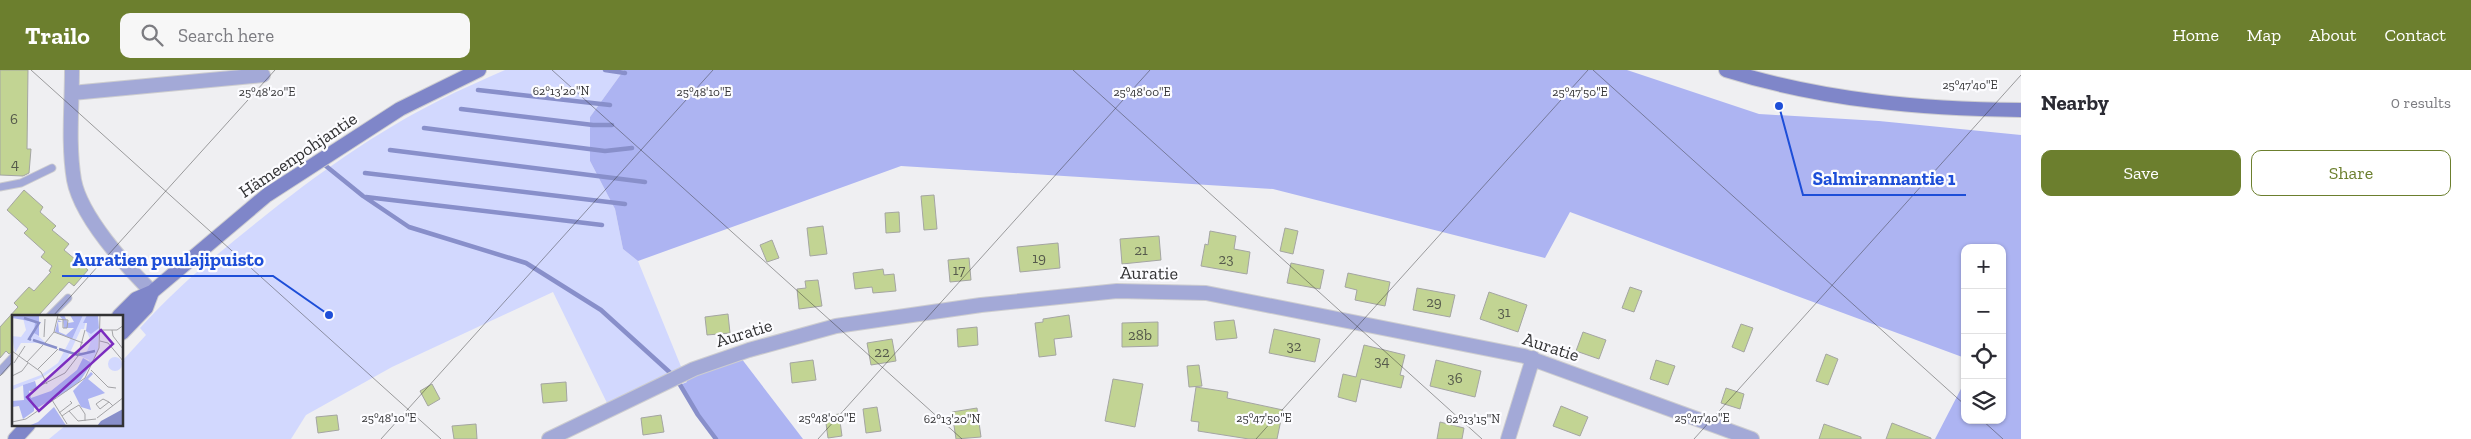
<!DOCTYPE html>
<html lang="en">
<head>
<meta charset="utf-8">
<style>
	:root { --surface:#fff; --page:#f7f7f7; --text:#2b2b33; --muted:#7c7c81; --line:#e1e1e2; --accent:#6c7f2e }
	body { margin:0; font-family:"Zilla Slab",serif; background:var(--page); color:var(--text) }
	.controls { position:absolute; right:15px; bottom:15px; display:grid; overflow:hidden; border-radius:10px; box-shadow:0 1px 4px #0004 }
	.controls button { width:45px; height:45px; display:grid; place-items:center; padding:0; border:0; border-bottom:1px solid var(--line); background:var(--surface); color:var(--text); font:25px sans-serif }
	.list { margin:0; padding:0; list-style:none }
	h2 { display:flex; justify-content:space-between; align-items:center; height:65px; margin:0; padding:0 20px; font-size:21px }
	h2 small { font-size:16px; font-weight:400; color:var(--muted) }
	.actions { display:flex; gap:10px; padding:15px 20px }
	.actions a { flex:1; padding:11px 0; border:1px solid var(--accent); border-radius:10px; text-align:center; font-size:18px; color:var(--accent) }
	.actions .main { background:var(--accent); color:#fff }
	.icon { flex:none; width:28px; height:28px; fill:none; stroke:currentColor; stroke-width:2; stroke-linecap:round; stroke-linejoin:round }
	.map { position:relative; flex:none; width:2021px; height:369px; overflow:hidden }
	header { display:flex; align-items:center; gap:30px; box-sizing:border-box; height:70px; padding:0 25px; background:var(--accent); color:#fff }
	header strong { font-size:24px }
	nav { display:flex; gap:28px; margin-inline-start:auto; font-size:18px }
	.search { width:350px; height:45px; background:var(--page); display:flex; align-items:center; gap:12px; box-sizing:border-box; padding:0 18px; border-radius:10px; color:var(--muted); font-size:19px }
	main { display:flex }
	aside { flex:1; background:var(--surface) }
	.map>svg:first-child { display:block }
	.green { fill:#d2d8fe }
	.forest { fill:#adb4f2 }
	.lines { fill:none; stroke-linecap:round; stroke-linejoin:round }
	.stream { stroke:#888fca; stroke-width:4.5 }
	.building { fill:#c2d493; stroke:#a4a5a2 }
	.service-casing { stroke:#cdcdd0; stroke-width:9 }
	.minor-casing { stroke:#cdcdd0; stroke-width:16 }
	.secondary-casing { stroke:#cdcdd0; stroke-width:16 }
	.service { stroke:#a3a9d7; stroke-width:7 }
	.minor { stroke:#a3a9d7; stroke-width:14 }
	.secondary { stroke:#7f86c9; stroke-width:14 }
	.ticks { fill:none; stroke:#323234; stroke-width:1; stroke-opacity:0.45 }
	.labels { text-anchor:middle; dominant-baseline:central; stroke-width:4.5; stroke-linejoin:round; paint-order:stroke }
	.number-label { font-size:15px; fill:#565a4c }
	.street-label { font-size:18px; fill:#323234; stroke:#fcfcff }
	.inset-river { fill:none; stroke:#888fca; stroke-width:2.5 }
	.inset-road { fill:none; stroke:#a3a3a6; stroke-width:1 }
	.view { fill:#7b2cbf; fill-opacity:0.15; stroke:#7b2cbf; stroke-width:2.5 }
	.inset-edge { fill:none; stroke:#323234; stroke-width:2.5 }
	.ticks-label { font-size:12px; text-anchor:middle; fill:#323234; stroke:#fcfcff; stroke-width:4.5; stroke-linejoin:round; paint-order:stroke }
	.leader { fill:none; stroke:#1d4ed8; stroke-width:2 }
	.callout-dot { fill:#1d4ed8; stroke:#fcfcff; stroke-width:2 }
	.callout-label { font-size:19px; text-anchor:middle; font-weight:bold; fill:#1d4ed8; stroke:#fcfcff; stroke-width:4.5; stroke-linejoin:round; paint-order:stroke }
</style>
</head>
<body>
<header>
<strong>Trailo</strong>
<div class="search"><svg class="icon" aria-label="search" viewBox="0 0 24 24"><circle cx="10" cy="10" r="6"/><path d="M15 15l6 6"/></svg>Search here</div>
<nav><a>Home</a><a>Map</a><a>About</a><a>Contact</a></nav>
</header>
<main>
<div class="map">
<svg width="2021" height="369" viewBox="0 0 2021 369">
	<rect width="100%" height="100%" fill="#efeff2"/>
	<!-- green -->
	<path class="green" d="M505 0H624L590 47V91L615 139 623 179 638 191 682 299 607 333 553 222 392 297 306 345 291 369H49L66 355H122L123 290 146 265 140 258C177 217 218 183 261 149 316 105 376 62 440 30 461 19 483 10 505 0Z"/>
	<!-- forest -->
	<path class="forest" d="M624 0H1627L1759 44 1879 51 2021 65V369H1935L1965 311V350H2002V178H1965V288L1570 142 1545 188 1273 119 901 96 638 191 623 179 615 139 590 91V47Z
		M738 284 803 369H716L698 345 680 315 687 312 683 304Z"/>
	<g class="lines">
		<!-- stream -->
		<path class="stream" d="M605 0 625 3
			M478 20 610 35
			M461 39 593 55H612
			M424 58 605 81 632 78
			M390 80 645 112
			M321 92 363 126 409 157 526 193 601 240 676 308 698 345 716 369
			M365 103 625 134
			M366 127 602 155"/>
	</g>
	<!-- building -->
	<path class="building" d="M0 0H28L27 79H31L29 103 23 106 0 105Z
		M24 120 43 137 40 142 56 156 52 160 69 174 64 180 88 200 74 216 69 212 38 246H14V281L9 284 6 281 0 288V257L18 237 14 233 29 217 34 221 51 202 49 201 52 196 41 187 45 182 24 163 28 159 7 140Z
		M934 125 937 159 924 160 921 126Z
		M899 142 900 162 886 163 885 143Z
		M823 156 827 184 810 186 807 158Z
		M1285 158 1298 161 1293 184 1280 181Z
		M1210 161 1236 166 1234 179 1250 182 1247 204 1201 196 1205 174 1208 175Z
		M1159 166 1161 190 1122 194 1120 169Z
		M772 170 779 188 767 192 760 175Z
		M1058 173 1060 198 1020 202 1017 177Z
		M969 188 971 210 950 212 948 190Z
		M1291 193 1324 200 1320 219 1287 213Z
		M883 199 884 205 894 204 896 221 873 223 872 217 855 219 853 203Z
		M1348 203 1390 212 1385 236 1355 230 1357 220 1345 217Z
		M818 210 822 236 799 239 797 219 806 218 805 211Z
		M1630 217 1642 221 1634 242 1622 238Z
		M1417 218 1455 225 1450 247 1413 240Z
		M1489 222 1527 235 1518 262 1480 249Z
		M728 244 730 263 707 265 705 247Z
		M1069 245 1072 267 1054 269 1056 285 1039 287 1035 253 1043 252V249Z
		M1234 250 1237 268 1216 270 1214 252Z
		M1158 252V276L1122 277V253Z
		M1741 254 1753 258 1744 282 1732 277Z
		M977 257 978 275 958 277 957 259Z
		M1274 259 1320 269 1315 292 1269 283Z
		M1583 262 1606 270 1599 289 1576 281Z
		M892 269 896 291 871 295 867 273Z
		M1364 275 1405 285 1400 305 1404 306 1401 318 1361 309 1356 332 1338 327 1343 304 1356 307Z
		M1826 284 1838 289 1828 315 1816 311Z
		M813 290 816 310 792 313 790 293Z
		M1436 290 1481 301 1475 327 1430 316Z
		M1656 290 1675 296 1668 315 1650 309Z
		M1199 295 1202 316 1189 317 1187 296Z
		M1113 309 1143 314 1135 357 1105 351Z
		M566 312 567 331 543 333 541 314Z
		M432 314 440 329 428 336 420 321Z
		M1196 317 1228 322 1227 328 1283 340 1277 369H1249L1198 361 1199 352 1191 351Z
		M1726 318 1744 324 1740 339 1721 333Z
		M1561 336 1588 347 1580 366 1553 356Z
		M877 337 881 361 866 363 863 339Z
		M977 338 981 367 956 369 952 342Z
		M839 344 842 366 828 368 825 346Z
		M337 345 339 360 318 363 316 347Z
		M661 345 664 362 643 365 641 348Z
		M1440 352 1464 358 1462 369H1437Z
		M1892 353 1931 368V369H1886Z
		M476 354 477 369H454L452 356Z
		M1824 354 1861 367V369H1819Z"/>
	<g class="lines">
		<defs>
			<path id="service" d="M0 117 21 113 52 98
				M50 246 68 228
				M0 301 14 286"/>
			<path id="minor" d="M72 0C72 37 68 74 74 110 81 147 126 196 152 222
				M72 23 263 5
				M549 369 694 299 749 280 836 256 981 235 1117 221 1206 223 1524 286 1752 369
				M1508 369 1533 288"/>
			<path id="secondary" d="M1726 0C1822 30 1921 39 2021 40
				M119 246 136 229 152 222 267 125 400 39 479 0
				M122 263 146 238 152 222
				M15 369 28 355"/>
		</defs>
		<!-- service casing -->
		<use href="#service" class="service-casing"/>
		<!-- minor casing -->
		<use href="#minor" class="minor-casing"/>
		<!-- secondary casing -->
		<use href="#secondary" class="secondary-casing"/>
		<!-- service -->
		<use href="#service" class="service"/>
		<!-- minor -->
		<use href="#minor" class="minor"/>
		<!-- secondary -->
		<use href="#secondary" class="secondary"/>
	</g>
	<!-- ticks -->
	<path class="ticks" d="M31 0 441 369M552 0 962 369M1073 0 1482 369M1593 0 1965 335M53 246 275 0M0 306 14 290M1982 350 2003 369M381 369 713 0M818 369 1150 0M1256 369 1588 0M1694 369 2021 5"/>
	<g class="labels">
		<!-- number labels -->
		<g class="number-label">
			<text x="14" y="49">6</text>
			<text x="15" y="94">4</text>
			<text x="1141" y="180">21</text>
			<text x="1039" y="188">19</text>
			<text x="1226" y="189">23</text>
			<text x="959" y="200">17</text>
			<text x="1434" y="232">29</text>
			<text x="1504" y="242">31</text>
			<text x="1140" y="265">28b</text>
			<text x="1294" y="276">32</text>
			<text x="882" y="282">22</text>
			<text x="1382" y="291">34</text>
			<text x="1455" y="308">36</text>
		</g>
		<!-- street labels -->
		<g class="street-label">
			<text transform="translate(298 85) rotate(-34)">Hämeenpohjantie</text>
			<text transform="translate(1149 203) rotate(1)">Auratie</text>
			<text transform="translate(744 263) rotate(-17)">Auratie</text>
			<text transform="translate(1551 277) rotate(18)">Auratie</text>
		</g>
	</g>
	<!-- overview -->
	<g transform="translate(12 245)">
		<rect width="111" height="111" fill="#efeff2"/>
		<path d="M71 0H75L72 14H69L54 46 31 62 0 75V71L29 60 46 48ZM11 3 24 7V19L34 28H9L3 38 0 21 9 22 14 15ZM87 13 86 36 78 50 77 45 66 40 68 37 74 39 79 26 74 15ZM96 49a7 7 0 1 1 14 0a7 7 0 1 1-14 0Z" fill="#d2d8fe"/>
		<path d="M0 0H27V21L22 18 23 7 0 3ZM47 0H52L56 8 62 7 58 0H71L60 24 43 17 46 5 50 7H46L47 17 54 20 62 13H52L51 5ZM75 0 86 1 87 13 79 19 74 16 75 8H71ZM71 43 78 47V51L68 66 55 76 25 93 22 91V96L11 104 7 91 0 92V86L12 85 11 70 23 66 25 73 17 76 19 83 39 76 65 55ZM79 57 81 59 76 64 93 78 76 84 79 95 69 92 61 76ZM42 92 55 112H14L26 107Z" fill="#adb4f2"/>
		<path d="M111 94V111H85L89 106Z" fill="#888fca"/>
		<path class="inset-river" d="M12 3 27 8 17 24 19 25M21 25 45 33M47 34 66 40 83 36"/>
		<path class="inset-road" d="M45 4 56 5 55 13H51V5M88 15H105L112 10M100 15 101 21 111 34M42 17 71 28M32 22 33 4M88 26 96 28 112 47M33 28 42 17 46 0M0 36 29 57 35 69M15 47 31 30M2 48 13 31M26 54 46 34M79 55 96 72 104 73M0 61 10 56 16 48M18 76 53 58 66 41 73 15M40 85 55 109M97 87 91 84 84 89 88 94 97 87 101 91M57 96 67 90 73 99V106M47 98 60 88 58 86M50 101 57 96 66 106 84 104M85 103 112 82M0 107 14 104 73 63 87 33 88 0"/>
		<path class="view" d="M89 15 101 29 27 96 15 82Z"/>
		<rect width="111" height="111" class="inset-edge"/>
	</g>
	<g class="ticks-label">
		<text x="1970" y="19">25°47'40"E</text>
		<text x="561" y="25">62°13'20"N</text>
		<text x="267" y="26">25°48'20"E</text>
		<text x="704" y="26">25°48'10"E</text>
		<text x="1142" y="26">25°48'00"E</text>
		<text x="1580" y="26">25°47'50"E</text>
		<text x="389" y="352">25°48'10"E</text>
		<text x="827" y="352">25°48'00"E</text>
		<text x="1264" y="352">25°47'50"E</text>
		<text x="1702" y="352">25°47'40"E</text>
		<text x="952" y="353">62°13'20"N</text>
		<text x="1473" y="353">62°13'15"N</text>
	</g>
	<!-- callouts -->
	<path class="leader" d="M1779 36L1803 125H1966M329 245L273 206H62"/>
	<g class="callout-dot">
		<circle cx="1779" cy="36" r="5"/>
		<circle cx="329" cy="245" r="5"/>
	</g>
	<g class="callout-label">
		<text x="1884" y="115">Salmirannantie 1</text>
		<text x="168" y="196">Auratien puulajipuisto</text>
	</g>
</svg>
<div class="controls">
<button>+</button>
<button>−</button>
<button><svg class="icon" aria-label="locate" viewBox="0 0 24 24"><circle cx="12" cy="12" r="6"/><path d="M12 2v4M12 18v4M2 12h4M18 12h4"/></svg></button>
<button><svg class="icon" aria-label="layers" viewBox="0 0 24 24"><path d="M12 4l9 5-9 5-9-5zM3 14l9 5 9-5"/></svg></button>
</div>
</div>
<aside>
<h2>Nearby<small>0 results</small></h2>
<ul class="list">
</ul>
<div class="actions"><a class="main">Save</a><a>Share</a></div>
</aside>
</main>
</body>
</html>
